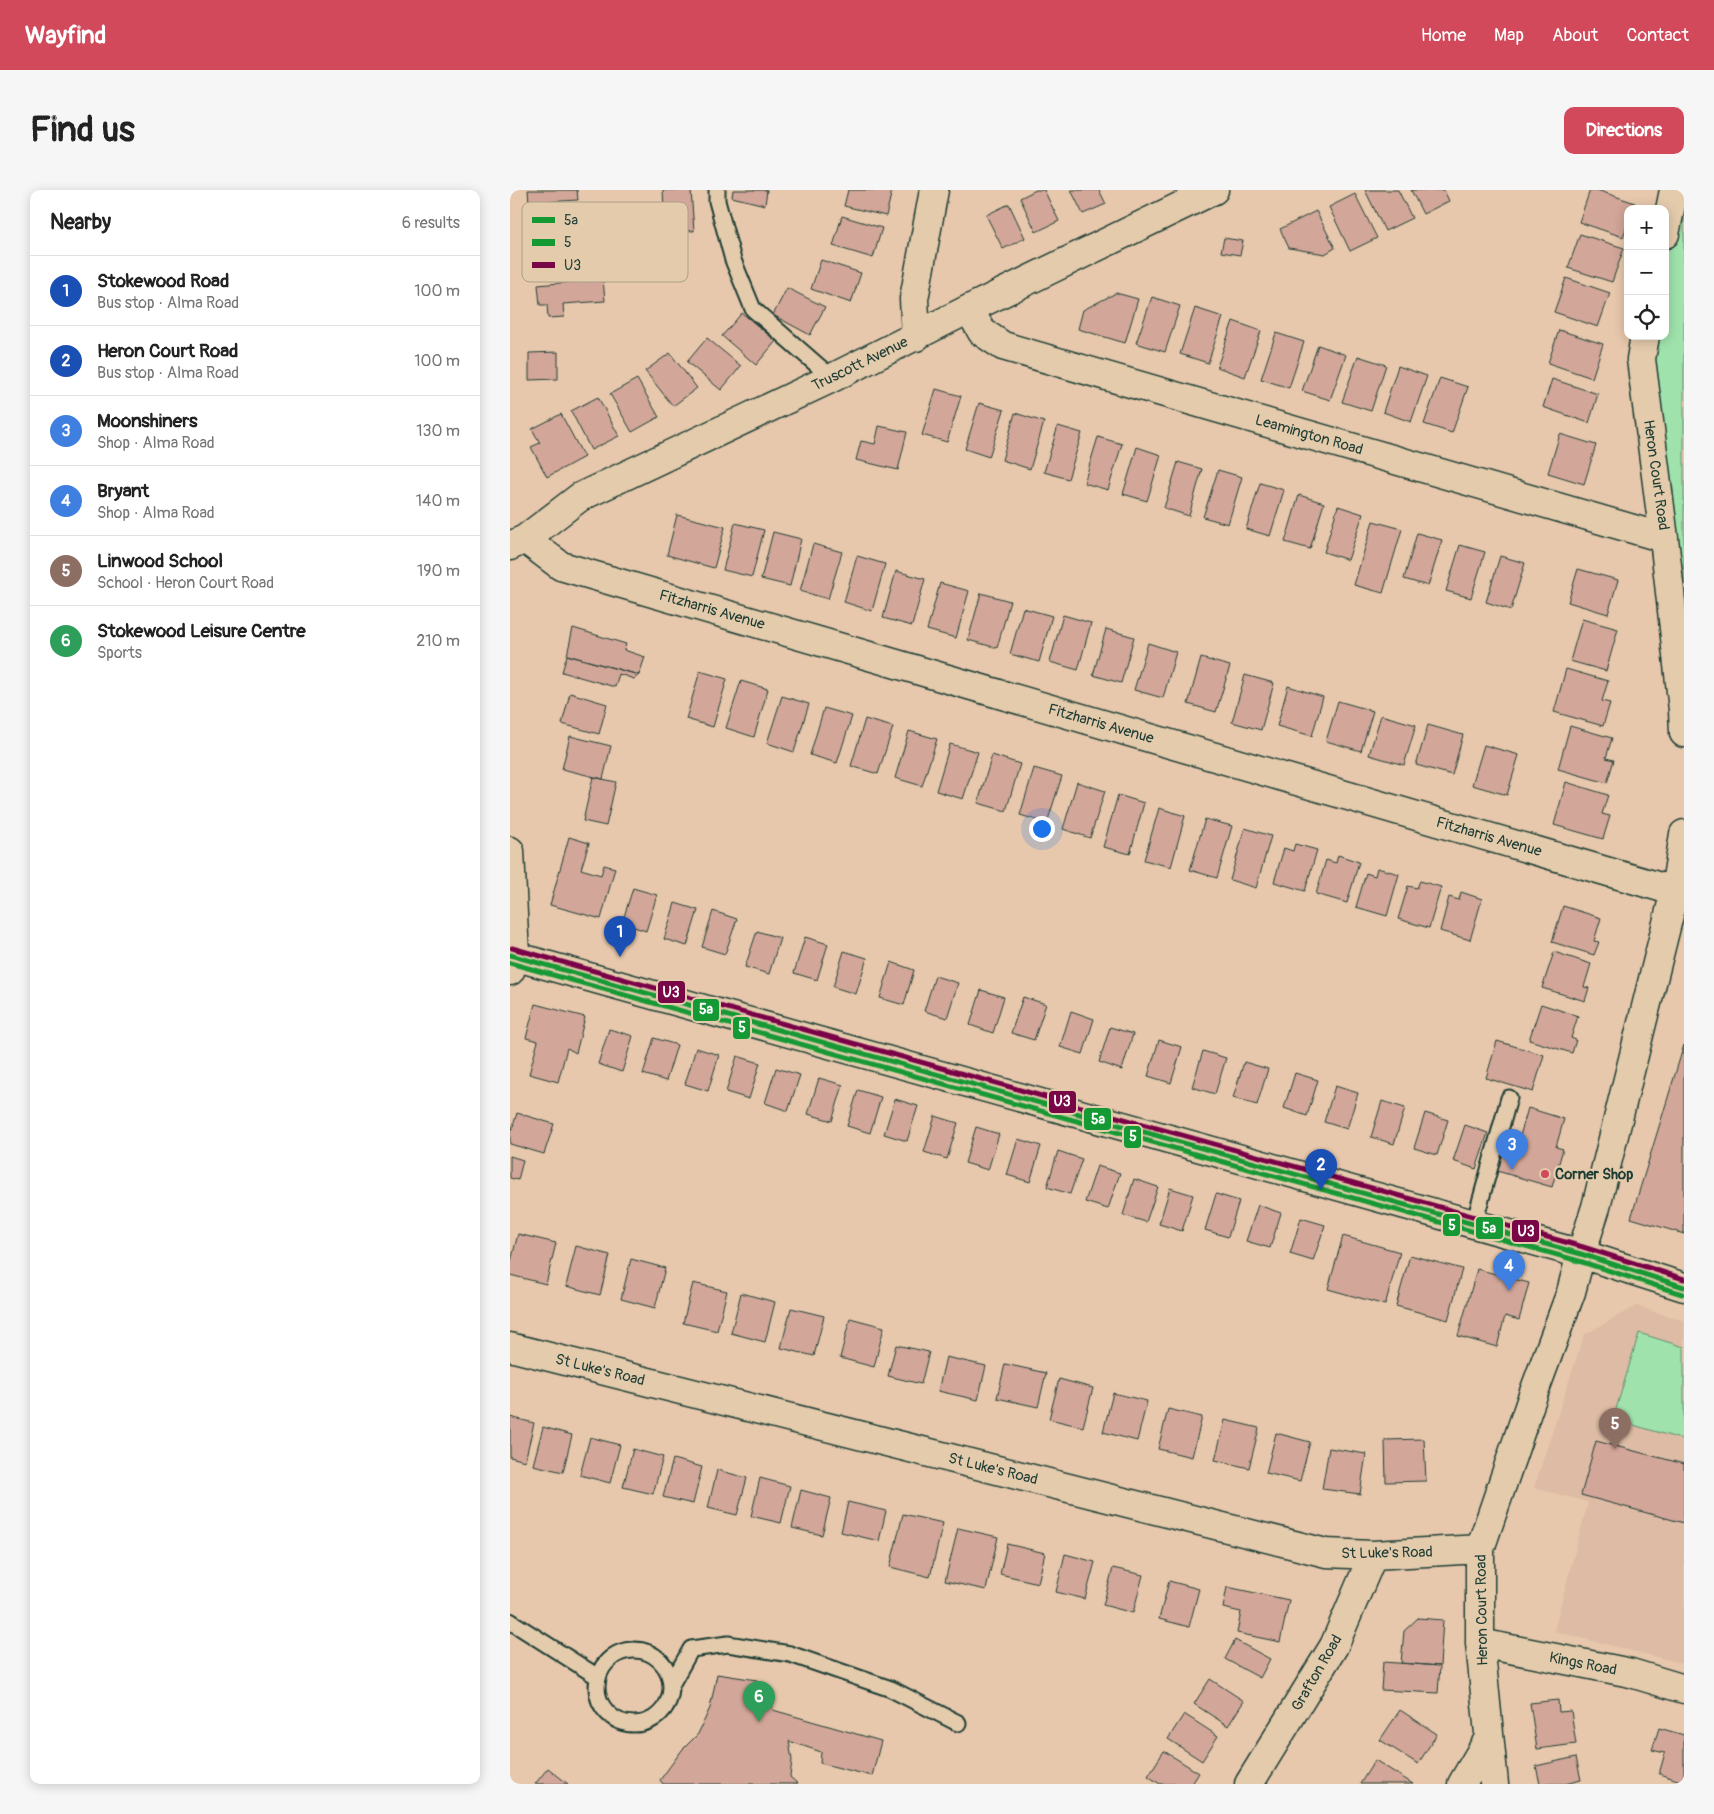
<!DOCTYPE html>
<html lang="en">
<head>
<meta charset="utf-8">
<style>
	:root { --surface:#fff; --page:#f6f6f6; --text:#222; --muted:#767676; --line:#e0e0e0; --accent:#d1495b }
	body { margin:0; font-family:Pangolin,sans-serif; background:var(--page); color:var(--text) }
	.controls { position:absolute; right:15px; top:15px; display:grid; overflow:hidden; border-radius:10px; box-shadow:0 2px 12px #0003 }
	.controls button { width:45px; height:45px; display:grid; place-items:center; padding:0; border:0; border-bottom:1px solid var(--line); background:var(--surface); color:var(--text); font:25px sans-serif }
	.you { position:absolute; left:531px; top:638px; width:18px; height:18px; margin:-12px; border:4px solid #fff; border-radius:50%; background:#1a73e8; box-shadow:0 0 0 8px #1a73e833 }
	.badge { display:grid; place-items:center; width:32px; height:32px; border-radius:50%; background:var(--accent); color:#fff; font-size:16px; font-weight:700 }
	.pin { position:absolute; translate:-50% -41px; filter:drop-shadow(0 1px 2px #0008) }
	.pin::after { content:''; position:absolute; top:26px; width:18px; height:15px; background:inherit; clip-path:polygon(0 0,100% 0,50% 100%) }
	.list { margin:0; padding:0; list-style:none }
	h2 { display:flex; justify-content:space-between; align-items:center; height:65px; margin:0; padding:0 20px; font-size:21px }
	h2 small { font-size:16px; font-weight:400; color:var(--muted) }
	.list li { display:grid; grid-template-columns:32px 1fr auto; gap:15px; align-items:center; box-sizing:border-box; height:70px; padding:0 20px; border-top:1px solid var(--line) }
	.list b { display:block; font-size:19px; white-space:nowrap }
	.list p { margin:0; font-size:16px; white-space:nowrap; color:var(--muted) }
	.list em { font-size:16px; font-style:normal; color:var(--muted) }
	.icon { flex:none; width:28px; height:28px; fill:none; stroke:currentColor; stroke-width:2; stroke-linecap:round; stroke-linejoin:round }
	.map { position:relative; flex:none; width:1174px; height:1594px; overflow:hidden; border-radius:10px }
	header { display:flex; align-items:center; gap:30px; box-sizing:border-box; height:70px; padding:0 25px; background:var(--accent); color:#fff }
	header strong { font-size:24px }
	nav { display:flex; gap:28px; margin-inline-start:auto; font-size:18px }
	.intro { display:flex; align-items:center; justify-content:space-between; box-sizing:border-box; height:120px; padding:0 30px }
	h1 { margin:0; font-size:35px }
	.button { padding:12px 22px; border-radius:10px; background:var(--accent); color:#fff; font-size:18px; font-weight:700 }
	main { display:flex; gap:30px; padding:0 30px }
	aside { flex:1; background:var(--surface); border-radius:10px; box-shadow:0 2px 12px #0003 }
	.map>svg:first-child { display:block }
	.built { fill:#ddbba4 }
	.green { fill:#a0e2ac; stroke:#609070 }
	.building { fill:#d2a699; stroke:#1f3d34 }
	.lines { fill:none; stroke-linecap:round; stroke-linejoin:round }
	.service-casing { stroke:#1f3d34; stroke-width:19 }
	.minor-casing { stroke:#1f3d34; stroke-width:31 }
	.primary-casing { stroke:#1f3d34; stroke-width:31 }
	.service { stroke:#e4cbac; stroke-width:15 }
	.minor { stroke:#e4cbac; stroke-width:28 }
	.primary { stroke:#e4cbac; stroke-width:28 }
	.bus-1-casing { stroke:#e4cbac; stroke-width:9 }
	.bus-2-casing { stroke:#e4cbac; stroke-width:9 }
	.bus-3-casing { stroke:#e4cbac; stroke-width:9 }
	.bus-1 { stroke:#149934; stroke-width:5 }
	.bus-2 { stroke:#149934; stroke-width:5 }
	.bus-3 { stroke:#790646; stroke-width:5 }
	.poi-dot { fill:#d1495b; stroke:#e4cbac; stroke-width:2 }
	.labels { text-anchor:middle; dominant-baseline:central; stroke-width:4.5; stroke-linejoin:round; paint-order:stroke }
	.street-label { font-size:15px; fill:#1f3d34; stroke:#e4cbac }
	.poi-label { font-size:15px; font-weight:bold; fill:#1f3d34; stroke:#e4cbac; text-anchor:start }
	.key { fill:#e4cbac; stroke:#a9a088; stroke-width:1 }
	.key-label { font-size:14px; fill:#1f3d34 }
	.line-badge { stroke:#e4cbac; stroke-width:2 }
	.badge-label { font-size:14px; text-anchor:middle; font-weight:bold; fill:#fff }
</style>
</head>
<body>
<header>
<strong>Wayfind</strong>
<nav><a>Home</a><a>Map</a><a>About</a><a>Contact</a></nav>
</header>
<div class="intro"><h1>Find us</h1><a class="button">Directions</a></div>
<main>
<aside>
<h2>Nearby<small>6 results</small></h2>
<ul class="list">
<li><span class="badge" style="background:#1a4fb4">1</span><div><b>Stokewood Road</b><p>Bus stop · Alma Road</p></div><em>100 m</em></li>
<li><span class="badge" style="background:#1a4fb4">2</span><div><b>Heron Court Road</b><p>Bus stop · Alma Road</p></div><em>100 m</em></li>
<li><span class="badge" style="background:#3f7fe0">3</span><div><b>Moonshiners</b><p>Shop · Alma Road</p></div><em>130 m</em></li>
<li><span class="badge" style="background:#3f7fe0">4</span><div><b>Bryant</b><p>Shop · Alma Road</p></div><em>140 m</em></li>
<li><span class="badge" style="background:#8d6e63">5</span><div><b>Linwood School</b><p>School · Heron Court Road</p></div><em>190 m</em></li>
<li><span class="badge" style="background:#2e9e5b">6</span><div><b>Stokewood Leisure Centre</b><p>Sports</p></div><em>210 m</em></li>
</ul>
</aside>
<div class="map">
<svg width="1174" height="1594" viewBox="0 0 1174 1594">
	<rect width="100%" height="100%" fill="#e7c8ac"/>
	<filter id="ink" filterUnits="userSpaceOnUse"><feTurbulence type="fractalNoise" baseFrequency=".02" numOctaves="2"/><feDisplacementMap in="SourceGraphic" scale="10" xChannelSelector="R" yChannelSelector="G"/><feConvolveMatrix kernelMatrix="1 2 1 2 8 2 1 2 1" color-interpolation-filters="sRGB"/></filter>
	<g filter="url(#ink)">
		<!-- built -->
		<path class="built" d="M1126 1116 1174 1131V1474L1044 1441 1078 1312 1024 1298 1074 1145Z"/>
		<!-- green -->
		<path class="green" d="M1174 0V543L1135 146H1155V44Z
			M1129 1143 1174 1157V1250L1103 1229Z"/>
		<!-- building -->
		<path class="building" d="M18 0H67L68 10 19 13Z
			M153 0H181L184 41 155 39Z
			M223 0H257L255 15 222 7Z
			M338 0H382L376 26 334 16Z
			M526 0H534L549 31 526 42 510 8Z
			M561 0H589L596 14 573 24Z
			M855 0H888L902 28 875 41Z
			M901 0H934L939 11 913 24Z
			M1080 0H1087L1125 13 1123 19H1118V33L1113 47 1069 32Z
			M845 4 867 48 840 61 819 17Z
			M499 14 515 48 493 59 476 25Z
			M806 21 825 58 815 64 779 58 770 39Z
			M332 26 372 38 363 68 323 56Z
			M1070 44 1114 58 1102 92 1058 78Z
			M714 48 733 51 730 65 711 62Z
			M311 70 351 83 341 113 301 99Z
			M1056 88 1100 103 1088 137 1044 122Z
			M93 89 95 111 53 114 54 127 38 128 37 115H30L28 95Z
			M277 98 315 117 300 145 263 125Z
			M606 103 628 109 615 153 568 139 573 120Z
			M642 107 670 116 655 162 626 153Z
			M685 118 713 127 698 173 670 164Z
			M232 123 266 151 246 175 212 146Z
			M723 131 751 141 735 187 707 177Z
			M1049 140 1093 154 1082 188 1038 173Z
			M766 143 794 152 779 198 751 189Z
			M197 148 231 176 211 200 177 172Z
			M808 155 836 165 820 210 792 201Z
			M48 162V189L19 190V163Z
			M160 163 187 198 163 216 135 181Z
			M848 166 876 175 861 221 832 212Z
			M888 176 917 186 901 232 873 222Z
			M930 188 958 197 942 243 914 234Z
			M127 189 149 227 122 242 100 204Z
			M1042 189 1088 204 1079 233 1033 217Z
			M426 199 451 206 437 252 412 245Z
			M88 207 109 246 81 260 61 221Z
			M469 213 494 220 479 267 455 259Z
			M505 223 534 232 520 279 492 270Z
			M51 224 74 267 37 287 21 257 30 253 22 239Z
			M369 236 397 242 388 280 346 270 351 251 365 254Z
			M548 236 572 243 558 289 534 282Z
			M1050 244 1086 255 1074 294 1038 283Z
			M588 247 612 254 598 300 574 293Z
			M627 257 651 265 637 311 613 304Z
			M668 272 692 279 679 326 654 318Z
			M708 280 732 287 718 334 693 327Z
			M750 293 774 300 760 346 736 339Z
			M789 305 814 313 800 359 775 352Z
			M828 316 853 324 838 370 814 362Z
			M167 325 215 337 204 378 157 365Z
			M863 331 892 339 873 403 844 395Z
			M225 333 254 340 242 387 213 380Z
			M263 342 291 349 280 396 251 389Z
			M907 343 932 350 918 396 894 389Z
			M303 354 332 362 318 409 290 401Z
			M950 355 975 362 961 408 936 401Z
			M347 366 375 374 362 421 334 412Z
			M990 366 1015 373 1001 420 976 412Z
			M1068 379 1108 390 1098 424 1058 412Z
			M386 381 415 389 402 436 373 428Z
			M430 393 459 401 446 448 417 440Z
			M471 403 500 411 487 458 458 450Z
			M513 418 542 426 529 472 500 464Z
			M553 425 581 433 568 480 540 472Z
			M1072 429 1108 439 1096 481 1060 471Z
			M63 438 116 454 114 460 135 467 129 485 57 465Z
			M596 439 624 447 611 493 583 485Z
			M638 453 666 462 653 508 624 500Z
			M57 465 129 485 124 489 109 484 105 497 52 482Z
			M691 468 720 476 706 522 678 514Z
			M1056 479 1098 491 1092 511 1100 513 1093 536 1044 522Z
			M190 481 217 489 203 537 176 529Z
			M735 485 764 493 751 540 722 532Z
			M231 491 258 499 244 547 216 538Z
			M778 496 813 507 802 546 767 536Z
			M60 503 97 514 89 544 52 534Z
			M272 506 299 514 284 562 257 553Z
			M828 511 863 521 851 561 816 551Z
			M314 518 342 526 327 573 300 565Z
			M871 525 906 535 894 575 859 565Z
			M355 529 383 537 368 584 341 576Z
			M918 535 953 545 942 585 906 575Z
			M1060 536 1102 548 1096 568 1104 570 1097 593 1048 579Z
			M399 541 427 549 412 596 385 588Z
			M60 546 101 556 93 589 52 579Z
			M440 554 468 562 453 609 426 601Z
			M974 555 1009 565 997 605 962 595Z
			M482 565 510 574 496 621 468 613Z
			M524 578 552 586 537 633 510 625Z
			M83 587 106 592 96 636 73 631Z
			M567 592 595 601 580 648 553 639Z
			M1056 592 1098 605 1092 624 1100 626 1093 649 1044 635Z
			M608 605 634 613 620 664 593 657Z
			M649 618 675 626 661 677 634 670Z
			M695 629 722 636 707 688 680 680Z
			M735 638 761 646 746 698 720 690Z
			M59 647 79 653 71 679 91 685 94 675 105 678 91 729 40 715Z
			M785 654 807 660 795 701 764 692 774 658 783 661Z
			M828 665 849 672 837 713 806 704 816 670 826 673Z
			M867 678 889 684 877 726 846 717 856 683 865 686Z
			M910 691 931 697 919 738 888 729 898 696 907 698Z
			M123 698 147 705 136 741 112 733Z
			M951 702 972 709 960 750 930 741 939 707 949 710Z
			M165 713 188 720 177 756 154 749Z
			M1053 716 1091 728 1084 751 1089 752 1084 765 1042 752Z
			M203 721 227 729 215 764 192 757Z
			M247 741 270 748 259 784 235 777Z
			M295 747 318 754 307 790 284 783Z
			M334 761 357 768 346 804 323 797Z
			M1044 762 1081 774 1074 797 1079 798 1075 811 1032 798Z
			M381 772 404 780 394 815 370 808Z
			M425 786 448 793 437 828 414 821Z
			M471 800 494 807 483 843 460 835Z
			M513 807 536 814 524 850 501 843Z
			M25 814 75 827 66 863 57 858 48 892 19 884 28 851 16 848Z
			M1031 814 1068 826 1061 848 1066 850 1062 863 1019 850Z
			M561 821 584 829 573 864 550 857Z
			M600 837 623 844 612 880 589 872Z
			M99 839 123 846 112 882 88 874Z
			M144 848 167 855 156 891 133 884Z
			M649 850 672 857 661 893 638 886Z
			M987 851 1034 865 1023 902 976 888Z
			M1174 855V1044L1121 1028Z
			M186 858 209 865 198 901 175 894Z
			M693 861 716 868 705 904 682 897Z
			M227 866 250 873 239 909 216 902Z
			M734 872 758 879 747 915 723 908Z
			M266 878 290 885 278 921 255 913Z
			M785 883 808 890 797 926 774 918Z
			M309 888 333 895 322 931 298 924Z
			M825 896 848 903 837 939 814 932Z
			M348 900 371 907 360 943 337 936Z
			M385 909 408 916 397 951 374 944Z
			M872 911 895 918 884 954 861 947Z
			M1018 918 1054 929 1046 957 1053 959 1042 997 987 981 998 943 1010 946Z
			M7 923 44 934 34 964 0 954V938L2 939Z
			M915 923 938 930 927 965 904 958Z
			M425 926 448 933 437 969 414 962Z
			M955 935 978 943 966 979 943 971Z
			M466 937 489 944 478 980 455 973Z
			M508 949 531 956 520 992 497 985Z
			M548 961 572 969 560 1004 537 997Z
			M0 966 13 970 8 990 0 988Z
			M587 976 610 983 598 1019 575 1012Z
			M624 989 648 997 636 1032 613 1025Z
			M660 998 683 1005 672 1041 649 1034Z
			M706 1004 729 1011 718 1047 695 1040Z
			M748 1015 771 1023 760 1058 736 1051Z
			M791 1028 815 1035 803 1071 780 1064Z
			M8 1044 46 1053 36 1094 0 1085V1075Z
			M833 1046 890 1062 875 1115 818 1099Z
			M66 1056 100 1065 90 1105 56 1096Z
			M900 1065 952 1079 938 1130 886 1116Z
			M121 1069 155 1078 145 1118 111 1109Z
			M967 1079 1019 1093 1009 1130 995 1126 987 1157 948 1146Z
			M183 1093 217 1101 207 1141 173 1133Z
			M231 1103 265 1112 255 1152 221 1143Z
			M281 1118 314 1126 304 1166 271 1158Z
			M340 1128 374 1137 364 1177 330 1168Z
			M386 1155 419 1162 411 1194 378 1186Z
			M436 1167 476 1176 468 1210 428 1201Z
			M495 1174 536 1183 528 1217 487 1208Z
			M549 1189 583 1198 573 1237 539 1229Z
			M603 1203 637 1211 627 1251 593 1242Z
			M658 1219 692 1227 682 1267 648 1259Z
			M0 1227 24 1233 15 1271 0 1267Z
			M715 1230 749 1238 739 1278 705 1270Z
			M33 1237 62 1245 53 1282 23 1275Z
			M766 1243 800 1252 790 1291 756 1283Z
			M80 1247 110 1255 100 1293 70 1285Z
			M914 1249 916 1291 876 1292 875 1250Z
			M1086 1251 1174 1274V1333L1071 1305Z
			M819 1258 856 1264 850 1304 812 1299Z
			M123 1259 153 1267 143 1304 113 1297Z
			M163 1269 192 1277 183 1314 153 1307Z
			M207 1280 237 1288 227 1325 198 1318Z
			M250 1288 280 1296 271 1333 241 1326Z
			M291 1300 321 1308 312 1345 282 1338Z
			M338 1312 376 1321 369 1351 331 1342Z
			M393 1324 433 1333 420 1387 380 1377Z
			M448 1338 488 1347 476 1400 435 1391Z
			M497 1354 535 1363 528 1393 490 1384Z
			M555 1364 585 1372 575 1409 546 1402Z
			M603 1378 633 1385 623 1423 593 1415Z
			M659 1391 689 1399 679 1437 649 1429Z
			M717 1397 779 1410 770 1452 727 1443 731 1422 713 1418Z
			M908 1428 933 1430 930 1476 891 1473 894 1441Z
			M725 1450 760 1469 750 1488 715 1469Z
			M873 1472 930 1476 928 1503 871 1500Z
			M207 1484 247 1490 244 1508 262 1513 263 1520 371 1551 362 1586 310 1573 311 1562 279 1551 282 1570 280 1587 288 1594H153L150 1590 172 1560 188 1544 200 1518Z
			M700 1489 734 1511 718 1536 684 1514Z
			M1048 1510 1049 1522 1061 1521 1066 1554 1027 1559 1020 1513Z
			M890 1520 927 1544 908 1574 870 1550Z
			M674 1524 708 1546 692 1571 658 1549Z
			M1149 1538 1174 1545V1592L1149 1584 1155 1563 1142 1560Z
			M654 1561 689 1583 682 1594H650L638 1586Z
			M1066 1567 1071 1590 1055 1594H1030L1026 1576Z
			M865 1570 903 1594H850Z
			M38 1578 58 1594H25Z"/>
		<g class="lines">
			<defs>
				<path id="service" d="M207 0V11L223 70 243 119 322 188
					M964 1034 999 908
					M0 1431 88 1487
					M87 1497a37 37 0 1 1 74 0a37 37 0 1 1-74 0Z
					M162 1493 181 1459 218 1454 280 1464 381 1499 448 1533"/>
				<path id="minor" d="M1155 44 1164 0
					M459 119 472 142 493 156 1154 348
					M1135 146 1131 169 1154 348 1173 520 1174 543
					M406 147 404 109 424 0
					M15 349 51 376 1174 704
					M0 356 15 349 70 307 322 188 459 119 704 0
					M0 661 5 767 0 781
					M0 1157 816 1363 863 1365 970 1359
					M970 1453 1121 1483 1174 1499
					M739 1594 824 1456 863 1365
					M952 1594 979 1548
					M984 1594 970 1453V1359L1024 1202 1061 1102 1071 1064 1086 1017 1165 701 1174 644"/>
				<path id="primary" d="M0 765 1071 1064 1174 1097"/>
			</defs>
			<!-- service casing -->
			<use href="#service" class="service-casing"/>
			<!-- minor casing -->
			<use href="#minor" class="minor-casing"/>
			<!-- primary casing -->
			<use href="#primary" class="primary-casing"/>
			<!-- service -->
			<use href="#service" class="service"/>
			<!-- minor -->
			<use href="#minor" class="minor"/>
			<!-- primary -->
			<use href="#primary" class="primary"/>
			<defs>
				<path id="bus-1" d="M0 765 1071 1064 1174 1097"/>
				<path id="bus-2" d="M0 773 1069 1071 1172 1104"/>
				<path id="bus-3" d="M2 758 1073 1057 1174 1089"/>
			</defs>
			<!-- bus-1 casing -->
			<use href="#bus-1" class="bus-1-casing"/>
			<!-- bus-2 casing -->
			<use href="#bus-2" class="bus-2-casing"/>
			<!-- bus-3 casing -->
			<use href="#bus-3" class="bus-3-casing"/>
			<!-- bus-1 -->
			<use href="#bus-1" class="bus-1"/>
			<!-- bus-2 -->
			<use href="#bus-2" class="bus-2"/>
			<!-- bus-3 -->
			<use href="#bus-3" class="bus-3"/>
		</g>
	</g>
	<!-- markers -->
	<circle class="poi-dot" cx="1035" cy="984" r="5"/>
	<g class="labels">
		<!-- street labels -->
		<g class="street-label">
			<text transform="translate(350 174) rotate(-26)">Truscott Avenue</text>
			<text transform="translate(799 245) rotate(16)">Leamington Road</text>
			<text transform="translate(1146 285) rotate(82)">Heron Court Road</text>
			<text transform="translate(202 420) rotate(16)">Fitzharris Avenue</text>
			<text transform="translate(591 534) rotate(16)">Fitzharris Avenue</text>
			<text transform="translate(979 647) rotate(16)">Fitzharris Avenue</text>
			<text transform="translate(90 1180) rotate(14)">St Luke's Road</text>
			<text transform="translate(483 1279) rotate(14)">St Luke's Road</text>
			<text transform="translate(877 1363) rotate(-1)">St Luke's Road</text>
			<text transform="translate(972 1420) rotate(-91)">Heron Court Road</text>
			<text transform="translate(1073 1474) rotate(11)">Kings Road</text>
			<text transform="translate(807 1483) rotate(-60)">Grafton Road</text>
		</g>
		<!-- poi labels -->
		<g class="poi-label">
			<text x="1045" y="984">Corner Shop</text>
		</g>
	</g>
	<!-- legend -->
	<rect x="12" y="12" width="166" height="80" rx="8" class="key"/>
	<rect x="22" y="27" width="23" height="6" fill="#149934"/>
	<rect x="22" y="49" width="23" height="7" fill="#149934"/>
	<rect x="22" y="72" width="23" height="6" fill="#790646"/>
	<g class="key-label">
		<text x="54" y="35">5a</text>
		<text x="54" y="57">5</text>
		<text x="54" y="80">U3</text>
	</g>
	<g class="line-badge">
		<rect x="147" y="790" width="29" height="24" rx="5" fill="#790646"/>
		<rect x="182" y="808" width="28" height="24" rx="5" fill="#149934"/>
		<rect x="222" y="826" width="19" height="24" rx="5" fill="#149934"/>
		<rect x="538" y="900" width="29" height="24" rx="5" fill="#790646"/>
		<rect x="573" y="917" width="29" height="24" rx="5" fill="#149934"/>
		<rect x="613" y="935" width="19" height="24" rx="5" fill="#149934"/>
		<rect x="932" y="1023" width="19" height="24" rx="5" fill="#149934"/>
		<rect x="965" y="1026" width="29" height="24" rx="5" fill="#149934"/>
		<rect x="1001" y="1029" width="29" height="24" rx="5" fill="#790646"/>
	</g>
	<g class="badge-label">
		<text x="161" y="807">U3</text>
		<text x="196" y="824">5a</text>
		<text x="232" y="842">5</text>
		<text x="552" y="916">U3</text>
		<text x="588" y="934">5a</text>
		<text x="623" y="951">5</text>
		<text x="942" y="1040">5</text>
		<text x="979" y="1043">5a</text>
		<text x="1016" y="1046">U3</text>
	</g>
</svg>
<div class="controls">
<button>+</button>
<button>−</button>
<button><svg class="icon" aria-label="locate" viewBox="0 0 24 24"><circle cx="12" cy="12" r="6"/><path d="M12 2v4M12 18v4M2 12h4M18 12h4"/></svg></button>
</div>
<div class="you"></div>
<div class="pin badge" style="left:110px;top:767px;background:#1a4fb4">1</div>
<div class="pin badge" style="left:811px;top:1000px;background:#1a4fb4">2</div>
<div class="pin badge" style="left:1002px;top:980px;background:#3f7fe0">3</div>
<div class="pin badge" style="left:999px;top:1101px;background:#3f7fe0">4</div>
<div class="pin badge" style="left:1105px;top:1259px;background:#8d6e63">5</div>
<div class="pin badge" style="left:249px;top:1532px;background:#2e9e5b">6</div>
</div>
</main>
</body>
</html>
